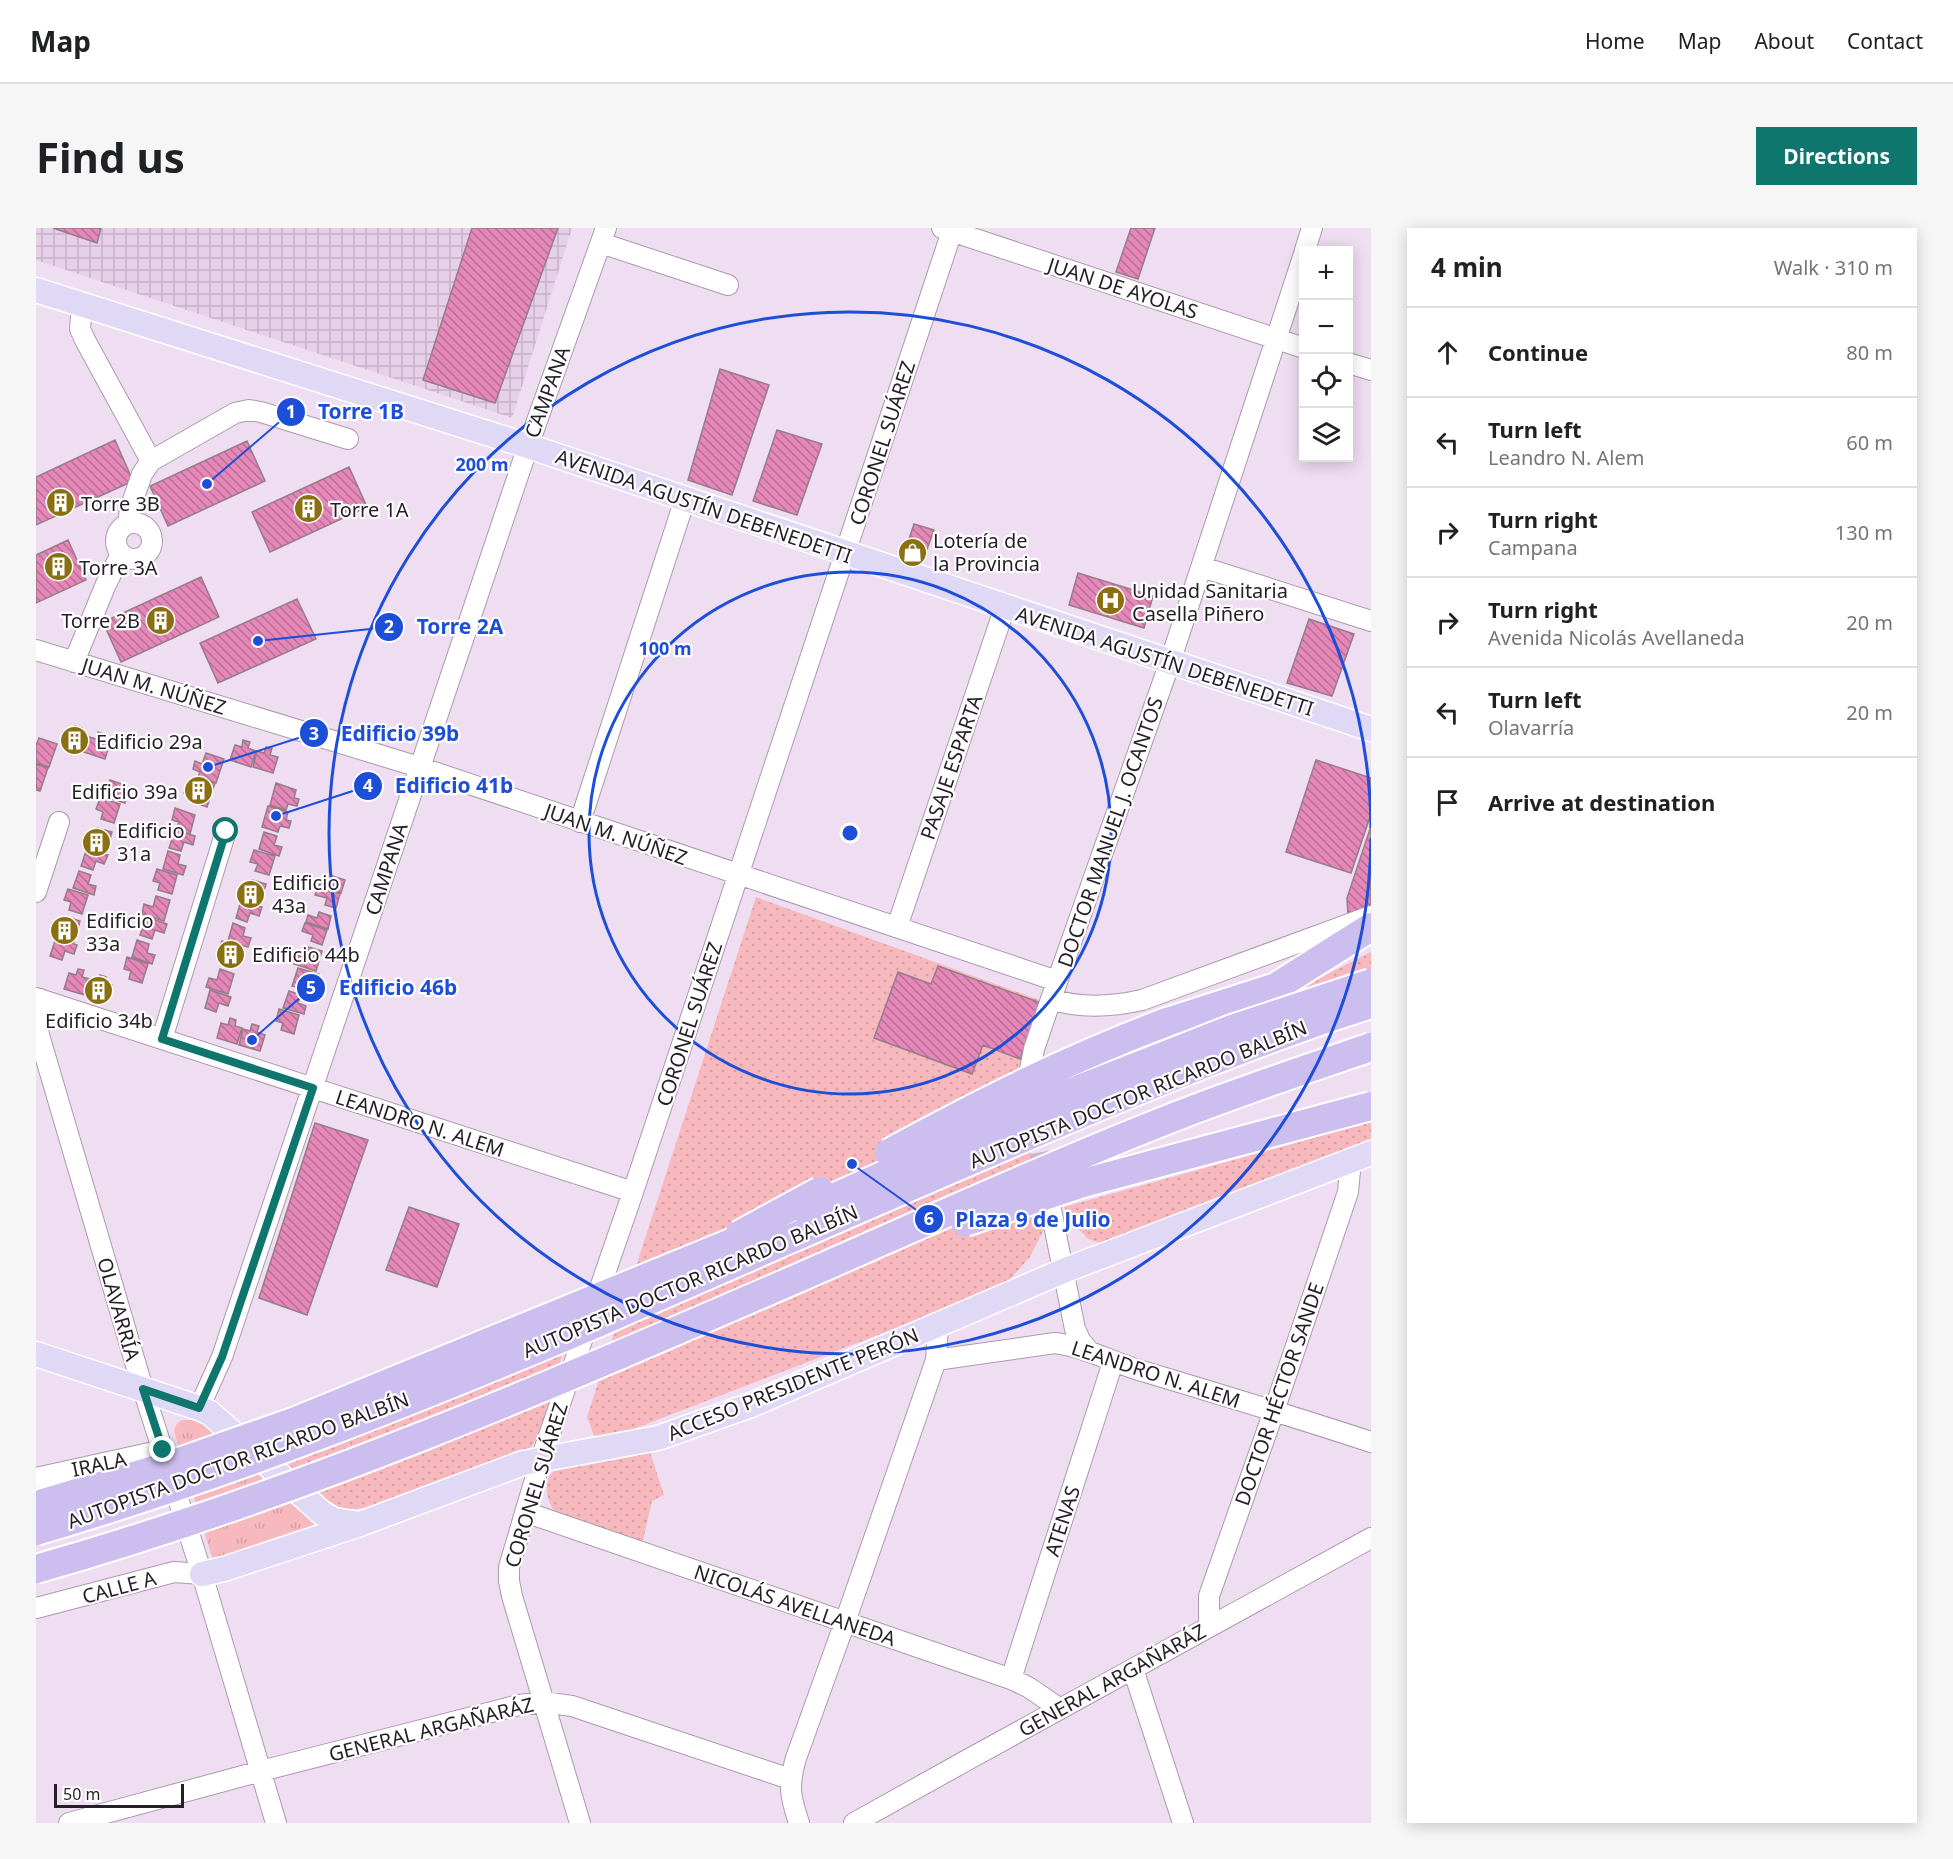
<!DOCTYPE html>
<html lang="en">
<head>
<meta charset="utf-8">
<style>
	:root { --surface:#fff; --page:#f6f6f6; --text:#202124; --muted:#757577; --line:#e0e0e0; --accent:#0f766e }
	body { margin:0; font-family:"Noto Sans",sans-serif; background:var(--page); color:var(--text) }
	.controls { position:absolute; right:18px; top:18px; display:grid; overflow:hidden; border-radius:0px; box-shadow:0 3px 15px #0003 }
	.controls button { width:54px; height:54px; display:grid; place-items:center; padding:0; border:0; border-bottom:2px solid var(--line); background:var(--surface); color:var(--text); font:30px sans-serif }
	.scale { position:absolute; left:18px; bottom:15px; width:130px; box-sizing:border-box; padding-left:6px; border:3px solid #251e26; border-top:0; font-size:16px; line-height:21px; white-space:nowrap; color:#251e26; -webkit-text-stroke:4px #fff; paint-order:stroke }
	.stop { position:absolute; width:18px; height:18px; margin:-14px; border:4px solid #0f766e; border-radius:50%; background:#fff }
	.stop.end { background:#0f766e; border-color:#fff; box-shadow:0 2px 6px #0008 }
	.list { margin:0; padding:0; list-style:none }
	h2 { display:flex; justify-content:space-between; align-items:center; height:78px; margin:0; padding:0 24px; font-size:26px }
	h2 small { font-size:20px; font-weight:400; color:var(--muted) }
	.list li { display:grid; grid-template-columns:39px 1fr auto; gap:18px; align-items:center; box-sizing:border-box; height:90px; padding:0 24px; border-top:2px solid var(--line) }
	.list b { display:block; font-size:22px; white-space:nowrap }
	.list p { margin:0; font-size:20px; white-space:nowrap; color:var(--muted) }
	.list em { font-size:20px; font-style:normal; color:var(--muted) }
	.icon { flex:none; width:33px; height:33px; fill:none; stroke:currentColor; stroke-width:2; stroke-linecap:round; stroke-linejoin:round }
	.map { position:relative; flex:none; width:1335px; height:1595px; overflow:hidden; border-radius:0px }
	header { display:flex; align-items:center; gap:36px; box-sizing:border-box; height:84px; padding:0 30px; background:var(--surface); border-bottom:2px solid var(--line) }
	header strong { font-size:28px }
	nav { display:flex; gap:33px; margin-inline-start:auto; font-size:21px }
	.intro { display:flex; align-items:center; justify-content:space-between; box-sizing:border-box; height:144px; padding:0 36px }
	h1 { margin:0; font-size:42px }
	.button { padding:15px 27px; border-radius:0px; background:var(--accent); color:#fff; font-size:21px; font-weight:700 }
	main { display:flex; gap:36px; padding:0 36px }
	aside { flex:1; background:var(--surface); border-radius:0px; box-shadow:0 3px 15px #0003 }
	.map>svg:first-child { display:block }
	.industrial { fill:url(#industrial-grid) }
	.grass { fill:url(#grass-tufts) }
	.park { fill:url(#park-dots) }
	.building { fill:url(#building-back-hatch); stroke:#957d88; stroke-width:1.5 }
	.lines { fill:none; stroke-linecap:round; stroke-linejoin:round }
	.minor-tunnel { stroke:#c7b7c8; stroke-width:20; stroke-dasharray:20 10; stroke-linecap:butt }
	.minor-casing { stroke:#ab9aad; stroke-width:22 }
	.major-casing { stroke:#fff; stroke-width:27 }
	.highway-casing { stroke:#fff; stroke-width:32 }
	.minor { stroke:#fff; stroke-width:20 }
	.major { stroke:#e0d9f6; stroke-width:24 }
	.highway { stroke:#ccbff0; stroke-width:28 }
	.highway-bridge-casing { stroke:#fff; stroke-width:32; stroke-linecap:butt }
	.highway-bridge { stroke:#ccbff0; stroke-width:28 }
	.route { stroke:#0f766e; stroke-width:8 }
	.ring { fill:none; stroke:#1d4ed8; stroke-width:3 }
	.labels { text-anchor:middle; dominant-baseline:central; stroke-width:4.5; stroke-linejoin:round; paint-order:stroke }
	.street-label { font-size:20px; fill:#251e26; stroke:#fff }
	.poi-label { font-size:20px; fill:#251e26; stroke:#fff; text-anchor:start }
	.centre { fill:#1d4ed8; stroke:#fff; stroke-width:3 }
	.ring-label { font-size:18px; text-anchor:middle; font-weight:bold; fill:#1d4ed8; stroke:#fff; stroke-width:4.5; stroke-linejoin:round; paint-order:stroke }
	.leader { fill:none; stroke:#1d4ed8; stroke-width:2 }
	.callout-dot { fill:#1d4ed8; stroke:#fff; stroke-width:2 }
	.mark-label { font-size:18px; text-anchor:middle; font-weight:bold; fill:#fff }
	.callout-label { font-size:21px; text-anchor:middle; font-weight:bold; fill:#1d4ed8; stroke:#fff; stroke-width:4.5; stroke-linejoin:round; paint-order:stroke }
</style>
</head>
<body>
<header>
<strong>Map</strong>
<nav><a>Home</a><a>Map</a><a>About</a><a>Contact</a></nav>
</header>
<div class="intro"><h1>Find us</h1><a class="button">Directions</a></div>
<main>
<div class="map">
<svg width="1335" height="1595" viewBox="0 0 1335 1595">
	<defs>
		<pattern id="industrial-grid" width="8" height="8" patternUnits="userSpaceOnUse" patternTransform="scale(1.5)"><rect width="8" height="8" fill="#e6cfe9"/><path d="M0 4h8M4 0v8" fill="none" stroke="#c5b1c8"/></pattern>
		<pattern id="grass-tufts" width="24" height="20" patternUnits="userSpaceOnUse" patternTransform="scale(1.5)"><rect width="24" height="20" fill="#f7b9be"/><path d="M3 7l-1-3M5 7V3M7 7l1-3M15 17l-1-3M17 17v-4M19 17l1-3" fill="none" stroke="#d49fa3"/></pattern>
		<pattern id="park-dots" width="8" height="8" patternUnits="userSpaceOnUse" patternTransform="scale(1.5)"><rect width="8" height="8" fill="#f7b9be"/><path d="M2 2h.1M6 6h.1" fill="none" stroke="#d49fa3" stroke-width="1.8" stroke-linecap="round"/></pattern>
		<pattern id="building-back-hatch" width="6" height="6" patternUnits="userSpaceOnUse" patternTransform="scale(1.5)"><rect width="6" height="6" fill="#e587b8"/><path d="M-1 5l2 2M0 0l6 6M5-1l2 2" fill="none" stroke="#b96e95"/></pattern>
	</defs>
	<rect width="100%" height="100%" fill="#efddf1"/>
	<!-- industrial -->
	<path class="industrial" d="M0 0H536L476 190 0 32Z"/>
	<!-- grass -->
	<path class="grass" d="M146 1192H156L171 1197 288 1294 183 1331 176 1329 138 1203 140 1197Z"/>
	<!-- park -->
	<path class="park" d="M720 669 1006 773 982 841 984 878 1011 995 994 1029 967 1059 561 1215 551 1189Z
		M1335 724V771L1264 760Z
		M1335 894V915L1070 1017 1052 1011 1041 999 1028 979Z
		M540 1072 507 1202 490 1226 332 1280 310 1281 297 1277 216 1204Z
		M614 1224 628 1267 616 1273 606 1317 519 1284C510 1272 506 1253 519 1242 526 1235 537 1237 546 1237 568 1235 592 1228 614 1224Z"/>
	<!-- building -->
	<path class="building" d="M17 0H65L61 15Z
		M436 0H522L459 175 387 152Z
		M1095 0H1119L1102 51 1080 44Z
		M684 141 733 157 696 267 652 252Z
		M741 202 786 216 761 287 717 273Z
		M79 212 97 253 0 297V249Z
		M211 213 229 253 132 298 114 258Z
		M313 239 331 279 234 324 216 284Z
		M878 296 898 302 887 332 868 326Z
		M32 312 50 352 0 375V327Z
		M1042 345 1117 368 1108 400 1033 377Z
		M165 349 183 389 85 434 67 394Z
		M261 371 280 411 182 455 164 415Z
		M1273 391 1318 406 1296 468 1251 455Z
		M39 498 46 500 44 506 52 508 47 524 26 518 30 502 38 505Z
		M62 504 68 506 66 512 74 515 69 531 48 524 53 509 60 511Z
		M3 510 21 516 13 539 0 535V518Z
		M207 512 214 514 212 520 220 523 215 539 194 532 199 517 206 519Z
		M230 519 236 520 234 527 242 529 237 545 217 539 221 523 228 525Z
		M170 525 188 531 180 555 162 549 164 544 157 541 159 533 166 536Z
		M1280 532 1335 550V586L1315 645 1250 624Z
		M0 536 12 540 4 563 0 562Z
		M161 549 179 555 171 579 154 573 155 568 148 565 151 557 158 560Z
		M74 552 86 556 84 564 91 567 89 575 69 569Z
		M240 555 260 562 258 570 263 571 261 578 252 576 250 582 234 577Z
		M64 570 84 576 78 595 65 591 67 584 60 581Z
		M232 578 252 584 250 592 255 593 253 600 244 598 242 604 226 599Z
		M139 580 159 587 154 606 140 602 143 594 136 592Z
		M1335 598V677L1312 687 1311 670Z
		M61 600 76 604 70 624 47 617 50 607 58 610Z
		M139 602 159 608 157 617 148 614 145 623 133 620Z
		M228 604 241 608 238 617 246 619 243 628 223 621Z
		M51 620 72 627 68 636 60 633 57 642 45 638Z
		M218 622 239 628 233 647 219 643 222 636 214 634Z
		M132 623 144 627 142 636 150 638 147 647 127 641Z
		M121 641 141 647 136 666 122 662 124 655 117 653Z
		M43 643 55 647 52 656 60 658 58 667 37 660Z
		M296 648 309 652 305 665 283 658 285 651 294 654Z
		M216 652 230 656 224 676 201 670 204 660 213 662Z
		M282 659 304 666 300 680 289 677 291 670 279 667Z
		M32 661 52 667 46 686 33 682 35 674 28 672Z
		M120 668 134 672 128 693 106 686 108 676 117 679Z
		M205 673 226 679 223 688 214 685 211 694 200 690Z
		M283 684 295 688 292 701 270 694 272 687 281 690Z
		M30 689 44 693 38 714 15 707 18 697 27 700Z
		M110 689 131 696 128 705 119 702 116 711 104 707Z
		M197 695 209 700 207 708 215 710 212 719 192 713Z
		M269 695 291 702 286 717 275 713 277 707 266 703Z
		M20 710 41 717 38 726 29 723 26 732 14 728Z
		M101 712 113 716 111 725 119 727 116 736 96 729Z
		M186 713 206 719 200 738 187 734 190 727 182 725Z
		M272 719 286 723 280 743 258 736 260 727 269 729Z
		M91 729 112 736 106 755 93 751 95 743 88 741Z
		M902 738 1005 775 984 831 947 817 936 846 838 810 862 744 895 756Z
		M262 740 283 746 280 755 271 753 268 761 256 758Z
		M42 741 48 742 46 749 54 751 49 767 28 761 33 745 40 747Z
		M184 741 198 746 192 766 170 759 173 750 181 752Z
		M64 747 70 749 68 755 76 757 71 773 50 767 55 752 62 754Z
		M174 762 195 769 192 778 183 775 180 784 169 780Z
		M253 763 265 767 262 775 270 778 268 786 247 780Z
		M243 781 263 787 258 806 245 802 247 795 240 793Z
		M194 790 200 792 199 798 206 800 201 816 181 810 185 795 192 797Z
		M216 796 223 798 221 804 229 807 224 823 203 817 207 801 214 803Z
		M279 895 332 912 271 1087 223 1070Z
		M373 979 423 996 401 1059 350 1042Z"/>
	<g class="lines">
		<!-- minor-tunnel -->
		<path class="minor-tunnel" d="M998 895 1009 954"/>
		<defs>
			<path id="minor" d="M906 0 1268 120
				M565 15 692 57
				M1269 22 1276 0
				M46 77 44 101 49 112 115 233
				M1312 135 1335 142
				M80 313a18 18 0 1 1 36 0a18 18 0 1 1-36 0Z
				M92 296 94 281 106 246 115 233 199 185 213 182 225 184 312 211
				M1166 339 1335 393
				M0 422 383 539 1021 753
				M38 434 70 356 85 326
				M544 594 649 271
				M0 664 23 594
				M861 699 969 379
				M0 770 597 964
				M4 771 1 794 3 807 107 1161 166 1346 240 1595
				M1015 771C1045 781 1075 779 1106 772L1335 688
				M126 811 190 603
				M994 842 998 821 1015 771 1134 434 1268 26
				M1014 977 1039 1101 1044 1112 1052 1122
				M900 1132 1019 1115C1049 1119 1076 1134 1106 1143 1183 1166 1259 1189 1335 1214
				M163 1180 186 1129 492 218 570 0
				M0 1250 127 1222
				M489 1284 975 1451 992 1459 1023 1480
				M0 1380 138 1344 166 1346
				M1173 1399V1368L1238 1183 1312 964 1315 932
				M1097 1441 1147 1595
				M975 1451 1077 1134
				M33 1595 225 1543 483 1477 507 1474 536 1478 754 1551
				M544 1595 476 1368 473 1353V1339L505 1231 597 964 917 0
				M763 1595C754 1568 752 1558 760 1530L809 1394 900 1132 902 1098
				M818 1595C990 1499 1163 1404 1335 1310"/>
			<path id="major" d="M0 62 492 218 1335 501
				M0 1126 163 1180 174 1185 286 1285 298 1292 324 1296
				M166 1346 188 1341 324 1296 487 1235 622 1210 715 1177 1027 1043 1335 925"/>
			<path id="highway" d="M1131 794 1240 759 1335 699"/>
		</defs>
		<!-- minor casing -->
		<use href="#minor" class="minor-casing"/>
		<!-- major casing -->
		<use href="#major" class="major-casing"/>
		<!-- highway casing -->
		<use href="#highway" class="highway-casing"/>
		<!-- minor -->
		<use href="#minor" class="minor"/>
		<!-- major -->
		<use href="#major" class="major"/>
		<!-- highway -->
		<use href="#highway" class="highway"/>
		<defs>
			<path id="highway-bridge" d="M853 925C943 876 1034 830 1131 794
				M770 982 1023 869 1196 801 1335 755
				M929 994 1047 955 1335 878
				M703 1007 784 963
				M0 1277 135 1237 260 1193 722 1004
				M0 1303C194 1246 383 1171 568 1092 745 1016 920 936 1098 864 1176 832 1255 801 1335 776
				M0 1341C262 1267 511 1159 760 1051 879 999 997 945 1118 897 1189 868 1262 844 1335 819"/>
		</defs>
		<!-- highway-bridge casing -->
		<use href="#highway-bridge" class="highway-bridge-casing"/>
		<!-- highway-bridge -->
		<use href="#highway-bridge" class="highway-bridge"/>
	</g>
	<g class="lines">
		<!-- route -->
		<path class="route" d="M127 1222 107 1161 163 1180 186 1129 277 860 126 811 190 603"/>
	</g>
	<!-- distance rings -->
	<g class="ring">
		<circle cx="814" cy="605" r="261"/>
		<path d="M1335 610A521 521 0 1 1 1335 600"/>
	</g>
	<!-- icons -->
	<defs>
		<symbol id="building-disc" viewBox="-11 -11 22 22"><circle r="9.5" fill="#8b7012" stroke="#fff"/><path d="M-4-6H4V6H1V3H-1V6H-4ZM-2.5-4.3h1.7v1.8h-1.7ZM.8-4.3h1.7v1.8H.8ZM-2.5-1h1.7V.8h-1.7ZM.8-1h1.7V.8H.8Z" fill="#fff"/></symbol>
		<symbol id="shop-disc" viewBox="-11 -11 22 22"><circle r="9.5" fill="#8b7012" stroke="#fff"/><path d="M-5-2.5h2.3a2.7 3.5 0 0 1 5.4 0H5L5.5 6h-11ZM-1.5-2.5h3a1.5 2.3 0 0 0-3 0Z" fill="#fff"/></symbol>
		<symbol id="hospital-disc" viewBox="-11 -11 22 22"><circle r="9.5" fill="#8b7012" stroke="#fff"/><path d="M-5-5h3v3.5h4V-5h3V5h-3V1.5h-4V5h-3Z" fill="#fff"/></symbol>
	</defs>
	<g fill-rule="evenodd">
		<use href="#building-disc" x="8" y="258" width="33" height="33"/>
		<use href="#building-disc" x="256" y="264" width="33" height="33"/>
		<use href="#shop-disc" x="860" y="308" width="33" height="33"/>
		<use href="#building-disc" x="6" y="322" width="33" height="33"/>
		<use href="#hospital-disc" x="1058" y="356" width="33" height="33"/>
		<use href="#building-disc" x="108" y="376" width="33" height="33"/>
		<use href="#building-disc" x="22" y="496" width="33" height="33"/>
		<use href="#building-disc" x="146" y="546" width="33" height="33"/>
		<use href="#building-disc" x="44" y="598" width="33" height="33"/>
		<use href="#building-disc" x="198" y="650" width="33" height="33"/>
		<use href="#building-disc" x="12" y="686" width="33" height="33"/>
		<use href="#building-disc" x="178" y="710" width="33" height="33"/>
		<use href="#building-disc" x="46" y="746" width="33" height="33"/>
	</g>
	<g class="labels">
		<!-- street labels -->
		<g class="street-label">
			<text transform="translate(1087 60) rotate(18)">JUAN DE AYOLAS</text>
			<text transform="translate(511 164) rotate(-70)">CAMPANA</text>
			<text transform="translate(846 215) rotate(-72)">CORONEL SUÁREZ</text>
			<text transform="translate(668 278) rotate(19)">AVENIDA AGUSTÍN DEBENEDETTI</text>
			<text transform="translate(1129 433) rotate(18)">AVENIDA AGUSTÍN DEBENEDETTI</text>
			<text transform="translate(118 458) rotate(17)">JUAN M. NÚÑEZ</text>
			<text transform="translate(915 539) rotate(-71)">PASAJE ESPARTA</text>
			<text transform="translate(1074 604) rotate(-71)">DOCTOR MANUEL J. OCANTOS</text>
			<text transform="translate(580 606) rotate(19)">JUAN M. NÚÑEZ</text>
			<text transform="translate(350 641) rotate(-72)">CAMPANA</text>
			<text transform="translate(653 796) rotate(-72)">CORONEL SUÁREZ</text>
			<text transform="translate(1102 866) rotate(-22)">AUTOPISTA DOCTOR RICARDO BALBÍN</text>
			<text transform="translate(384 895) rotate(18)">LEANDRO N. ALEM</text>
			<text transform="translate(654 1053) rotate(-23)">AUTOPISTA DOCTOR RICARDO BALBÍN</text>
			<text transform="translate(83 1081) rotate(74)">OLAVARRÍA</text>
			<text transform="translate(1120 1146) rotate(18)">LEANDRO N. ALEM</text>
			<text transform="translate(757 1156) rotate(-22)">ACCESO PRESIDENTE PERÓN</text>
			<text transform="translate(1243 1166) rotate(-71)">DOCTOR HÉCTOR SANDE</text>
			<text transform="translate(202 1232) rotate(-20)">AUTOPISTA DOCTOR RICARDO BALBÍN</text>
			<text transform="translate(63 1236) rotate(-12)">IRALA</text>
			<text transform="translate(500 1257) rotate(-73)">CORONEL SUÁREZ</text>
			<text transform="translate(1026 1293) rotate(-72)">ATENAS</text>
			<text transform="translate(83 1359) rotate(-15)">CALLE A</text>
			<text transform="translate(759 1377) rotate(19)">NICOLÁS AVELLANEDA</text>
			<text transform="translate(1076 1452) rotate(-29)">GENERAL ARGAÑARÁZ</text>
			<text transform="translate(395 1501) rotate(-14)">GENERAL ARGAÑARÁZ</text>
		</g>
		<!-- poi labels -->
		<g class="poi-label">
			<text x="45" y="275">Torre 3B</text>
			<text x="294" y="281">Torre 1A</text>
			<text x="897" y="312">Lotería de<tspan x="897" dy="23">la Provincia</tspan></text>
			<text x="43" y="339">Torre 3A</text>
			<text x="1096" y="362">Unidad Sanitaria<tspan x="1096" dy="23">Casella Piñero</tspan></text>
			<text x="104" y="392" text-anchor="end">Torre 2B</text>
			<text x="60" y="513">Edificio 29a</text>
			<text x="142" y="563" text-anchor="end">Edificio 39a</text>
			<text x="81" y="602">Edificio<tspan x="81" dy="23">31a</tspan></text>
			<text x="236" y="654">Edificio<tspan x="236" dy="23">43a</tspan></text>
			<text x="50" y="692">Edificio<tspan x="50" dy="23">33a</tspan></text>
			<text x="216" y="726">Edificio 44b</text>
			<text x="63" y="792" text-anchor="middle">Edificio 34b</text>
		</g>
	</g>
	<circle cx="814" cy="605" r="9" class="centre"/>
	<g class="ring-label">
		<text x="446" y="243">200 m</text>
		<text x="629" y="427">100 m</text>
	</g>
	<!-- callouts -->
	<path class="leader" d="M171 256L255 184M222 413L353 399M172 539L278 505M240 588L332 558M216 812L275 760M816 936L893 991"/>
	<g class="callout-dot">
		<circle cx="171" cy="256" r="6"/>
		<circle cx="222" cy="413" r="6"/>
		<circle cx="172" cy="539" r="6"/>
		<circle cx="240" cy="588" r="6"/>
		<circle cx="216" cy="812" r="6"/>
		<circle cx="816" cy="936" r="6"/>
		<circle cx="255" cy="184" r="15"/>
		<circle cx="353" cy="399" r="15"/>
		<circle cx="278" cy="505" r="15"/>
		<circle cx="332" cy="558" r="15"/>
		<circle cx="275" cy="760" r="15"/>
		<circle cx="893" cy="991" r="15"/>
	</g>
	<g class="mark-label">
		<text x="255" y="190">1</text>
		<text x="353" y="405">2</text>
		<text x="278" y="512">3</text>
		<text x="332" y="564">4</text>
		<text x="275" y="766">5</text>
		<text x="893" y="997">6</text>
	</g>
	<g class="callout-label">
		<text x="325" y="191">Torre 1B</text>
		<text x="424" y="406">Torre 2A</text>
		<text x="364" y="513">Edificio 39b</text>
		<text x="418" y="565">Edificio 41b</text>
		<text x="362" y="767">Edificio 46b</text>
		<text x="997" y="999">Plaza 9 de Julio</text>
	</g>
</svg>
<div class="controls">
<button>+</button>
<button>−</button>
<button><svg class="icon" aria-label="locate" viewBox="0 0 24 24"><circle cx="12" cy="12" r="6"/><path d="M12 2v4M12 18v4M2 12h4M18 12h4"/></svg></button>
<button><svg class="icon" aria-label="layers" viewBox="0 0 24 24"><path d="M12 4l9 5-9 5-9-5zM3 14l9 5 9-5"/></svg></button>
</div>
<div class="scale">50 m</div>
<div class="stop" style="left:190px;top:603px"></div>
<div class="stop end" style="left:127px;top:1222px"></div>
</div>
<aside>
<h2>4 min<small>Walk · 310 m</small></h2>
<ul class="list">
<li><svg class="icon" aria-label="ahead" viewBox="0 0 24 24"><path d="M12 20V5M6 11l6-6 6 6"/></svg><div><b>Continue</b></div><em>80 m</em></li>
<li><svg class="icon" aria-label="left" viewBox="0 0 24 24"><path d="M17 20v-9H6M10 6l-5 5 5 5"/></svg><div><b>Turn left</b><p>Leandro N. Alem</p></div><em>60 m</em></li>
<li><svg class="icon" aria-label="right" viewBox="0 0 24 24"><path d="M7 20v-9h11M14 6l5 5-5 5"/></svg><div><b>Turn right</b><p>Campana</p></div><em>130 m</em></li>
<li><svg class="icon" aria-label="right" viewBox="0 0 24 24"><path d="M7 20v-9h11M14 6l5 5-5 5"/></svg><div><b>Turn right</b><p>Avenida Nicolás Avellaneda</p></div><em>20 m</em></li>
<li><svg class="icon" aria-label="left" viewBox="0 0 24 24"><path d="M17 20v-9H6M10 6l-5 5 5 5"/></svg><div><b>Turn left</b><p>Olavarría</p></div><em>20 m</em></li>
<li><svg class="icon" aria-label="arrive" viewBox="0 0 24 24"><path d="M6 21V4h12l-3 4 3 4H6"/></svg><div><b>Arrive at destination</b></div></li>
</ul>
</aside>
</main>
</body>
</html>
